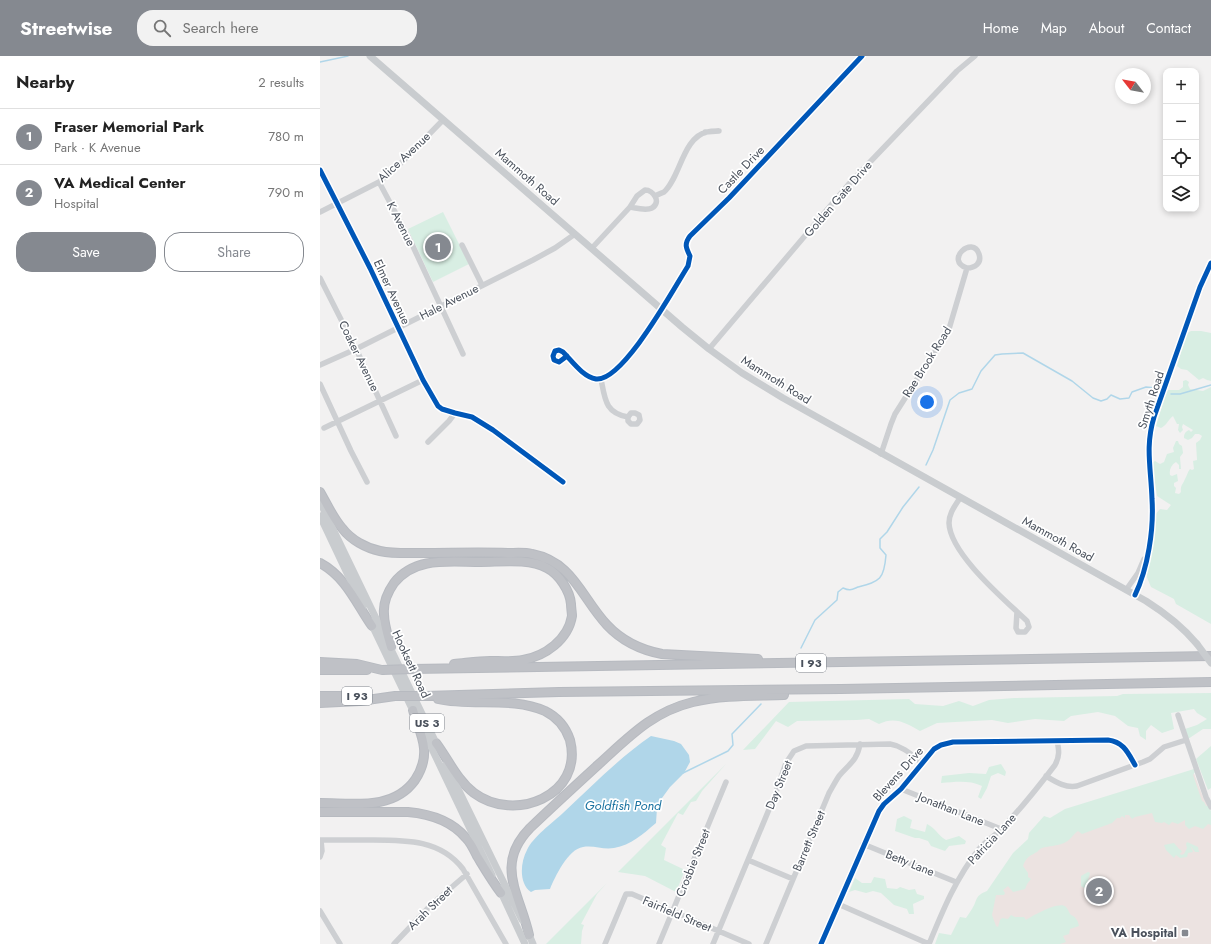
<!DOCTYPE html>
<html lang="en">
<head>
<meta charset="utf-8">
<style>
	:root { --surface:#fff; --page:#f2f2f2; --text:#222; --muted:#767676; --line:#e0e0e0; --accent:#858990 }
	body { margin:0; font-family:Jost,sans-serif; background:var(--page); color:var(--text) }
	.controls { position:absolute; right:12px; top:12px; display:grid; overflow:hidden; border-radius:8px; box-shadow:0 2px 6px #0003 }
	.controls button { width:36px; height:36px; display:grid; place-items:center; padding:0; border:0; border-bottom:1px solid var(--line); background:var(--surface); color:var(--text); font:20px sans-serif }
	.compass { position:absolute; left:795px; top:12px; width:36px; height:36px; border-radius:50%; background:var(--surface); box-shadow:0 2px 6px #0003; rotate:301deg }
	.you { position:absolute; left:607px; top:346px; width:14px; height:14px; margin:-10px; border:3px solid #fff; border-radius:50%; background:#1a73e8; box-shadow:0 0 0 6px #1a73e833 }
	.badge { display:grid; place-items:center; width:26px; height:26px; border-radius:50%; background:var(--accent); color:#fff; font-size:13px; font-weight:700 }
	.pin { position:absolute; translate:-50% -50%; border:2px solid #fff; box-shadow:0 1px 4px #0006 }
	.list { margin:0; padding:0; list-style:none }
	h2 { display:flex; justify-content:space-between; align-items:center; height:52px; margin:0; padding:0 16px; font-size:17px }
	h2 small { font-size:13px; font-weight:400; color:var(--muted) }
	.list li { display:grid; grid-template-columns:26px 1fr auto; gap:12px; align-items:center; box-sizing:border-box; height:56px; padding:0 16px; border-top:1px solid var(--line) }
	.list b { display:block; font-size:15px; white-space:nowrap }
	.list p { margin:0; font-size:13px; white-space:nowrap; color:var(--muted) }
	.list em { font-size:13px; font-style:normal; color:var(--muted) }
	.actions { display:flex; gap:8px; padding:12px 16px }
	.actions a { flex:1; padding:9px 0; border:1px solid var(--accent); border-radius:16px; text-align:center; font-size:14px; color:var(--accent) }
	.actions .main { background:var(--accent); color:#fff }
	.icon { flex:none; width:22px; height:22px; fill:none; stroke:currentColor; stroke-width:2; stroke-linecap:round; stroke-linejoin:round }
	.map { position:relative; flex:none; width:891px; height:888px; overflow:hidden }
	header { display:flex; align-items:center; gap:24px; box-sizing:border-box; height:56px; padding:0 20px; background:var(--accent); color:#fff }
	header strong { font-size:19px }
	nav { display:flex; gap:22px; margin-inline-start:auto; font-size:14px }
	.search { width:280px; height:36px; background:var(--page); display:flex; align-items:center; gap:10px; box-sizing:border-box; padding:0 14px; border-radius:16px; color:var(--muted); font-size:15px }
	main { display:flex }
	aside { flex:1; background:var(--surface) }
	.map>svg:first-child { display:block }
	.medical { fill:#ece3e1 }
	.green { fill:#d8eee3 }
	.water { fill:#b0d6e9 }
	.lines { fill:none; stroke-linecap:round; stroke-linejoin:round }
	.stream { stroke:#b0d6e9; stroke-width:1.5 }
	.highway-casing { stroke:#b7bac0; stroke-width:10 }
	.minor { stroke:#cdcfd2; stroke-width:5.5 }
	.major { stroke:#c9cccf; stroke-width:7 }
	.highway { stroke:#bfc1c6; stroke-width:8 }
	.highway-bridge-casing { stroke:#b7bac0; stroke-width:10; stroke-linecap:butt }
	.major-bridge { stroke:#c9cccf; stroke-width:7 }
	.highway-bridge { stroke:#bfc1c6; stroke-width:8 }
	.cycleway-casing { stroke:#fff; stroke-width:8 }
	.cycleway { stroke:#0057b8; stroke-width:5 }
	.poi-dot { fill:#858990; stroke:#fff; stroke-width:1.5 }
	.labels { text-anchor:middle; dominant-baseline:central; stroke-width:3.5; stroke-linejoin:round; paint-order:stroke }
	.shield { fill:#fff; stroke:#80858d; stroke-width:1 }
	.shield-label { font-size:11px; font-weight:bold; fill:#4a515c }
	.street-label { font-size:12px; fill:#4a515c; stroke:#fff }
	.poi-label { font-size:12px; font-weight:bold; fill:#4a515c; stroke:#fff; text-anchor:end }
	.water-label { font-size:13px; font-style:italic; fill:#1972a0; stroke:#fff }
</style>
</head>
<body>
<header>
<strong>Streetwise</strong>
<div class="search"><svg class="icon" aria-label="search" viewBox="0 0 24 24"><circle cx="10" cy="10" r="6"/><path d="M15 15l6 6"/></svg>Search here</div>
<nav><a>Home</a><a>Map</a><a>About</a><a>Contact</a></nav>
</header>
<main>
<aside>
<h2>Nearby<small>2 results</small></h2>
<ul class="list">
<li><span class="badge">1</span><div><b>Fraser Memorial Park</b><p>Park · K Avenue</p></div><em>780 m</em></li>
<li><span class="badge">2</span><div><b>VA Medical Center</b><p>Hospital</p></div><em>790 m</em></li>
</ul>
<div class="actions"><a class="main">Save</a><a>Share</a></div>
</aside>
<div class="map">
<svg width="891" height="888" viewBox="0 0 891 888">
	<rect width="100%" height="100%" fill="#f2f1f1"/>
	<!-- medical -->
	<path class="medical" d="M873 715 883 741 891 756V888H679L642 868 694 801Z"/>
	<!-- green -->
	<path class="green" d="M123 156 149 208 113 226 88 173Z
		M871 275H881L891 277V325L887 324 883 322 879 324 867 314 861 313 857 310 866 278Z
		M866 324 869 326 868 329 870 333 883 335 891 331V568L856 548 854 543 831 531 826 519 835 459 840 453 847 454 851 449 837 440 832 407 835 405 840 408 844 406 847 398 854 396 853 392 856 385H858L859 388 862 390 863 397 860 401 861 413H859V409L856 406C851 409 849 414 850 419L852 420 857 418 858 425 854 427V430L856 432 855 437 859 438 861 436C860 430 863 428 865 423 867 420 867 417 870 413L872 414 874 413 873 405 877 404 876 387 880 384 882 380 879 378H875L872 382 868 384 864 382C864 378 865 376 869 374L871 376 873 374 863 368 862 371 863 374 860 377 858 374 859 368H857L853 360C848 364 846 370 841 372L836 370 846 337 848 334H859L863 331V325Z
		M891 637V673H883L868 683 865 673 877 669 887 663 877 657 874 653 851 657 854 673 842 677 831 669 826 675V684L820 680 818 672 808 670 795 660 778 656 751 660 744 665 715 663 688 667 672 664 617 667 600 675C586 667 575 660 559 668L549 663 537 664 477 665 468 671 456 665 435 693 423 694 469 646 589 643 595 648 623 650 639 645 653 650 669 644 694 642 797 640 803 638Z
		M891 690V732L888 734 876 703Z
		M406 708 382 735 376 745 371 746 363 759 358 757 341 789 346 792 344 804 365 814 356 836 325 820 298 816Z
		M681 708 686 716 685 720 678 717 671 720 667 732 661 743 658 741 662 730C649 724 636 726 621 727L622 720 649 717 666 718 669 711Z
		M874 713 875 716 873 719 882 745 884 746 886 750H888L891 755V769L888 768 883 773 875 770 869 773 865 769V764L858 768 852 766 849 769 844 766 842 767 835 766 832 757 815 761 812 763 809 759H805V762L802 760 800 762H797L792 767 762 778 758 775C752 779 751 784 744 787 737 790 729 790 722 792 719 793 718 796 715 797 708 801 706 802 703 810L708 817V821L711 823 707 828 705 833 693 836 688 830 683 834 685 837 684 839H676L672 859 676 870 678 871 680 864 682 862 688 863 691 859 695 861H704L706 864C712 860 740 844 746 851 748 853 749 857 751 859 756 861 758 865 759 870L750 873 749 878 743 880 746 886 740 888H615L619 877 631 879 640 861 646 862C648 859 650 856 652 853 658 844 654 840 667 835L693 797 708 783 709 777 724 760 730 762 745 753Z
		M584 760 592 764 590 772 605 776 607 768C617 773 617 779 626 784L639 780 646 785 645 788 629 790 625 795 611 790 608 785 599 782H595L575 775 577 763Z
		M867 786 878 791 879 796H875L870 789 873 796 868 797 867 801 860 802 856 799 854 802 846 794 844 789 854 787 859 793 861 794 862 796 860 797 861 799 864 798 867 792 866 788Z
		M768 816 770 817 768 824H774L769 831 764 832 761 830V820Z
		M554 821 565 823 567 832 577 833 580 831 589 834 595 833 597 838 604 840V843L593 848 594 858H589L587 853 574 849 561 837 553 835 546 837 535 834 529 836 535 822 542 827H551Z
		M287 827 277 838 261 868 264 869 262 875 261 888H226Z"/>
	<!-- water -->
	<path class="water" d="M331 680 354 685 361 688 369 699 370 706 364 717 350 731 342 742 337 752 336 767C323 778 311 789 294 792 283 794 274 789 263 791 248 793 235 821 230 833L215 834 211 836C199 828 200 807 207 794 213 781 232 767 243 757 271 731 299 702 331 680Z"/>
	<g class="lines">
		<!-- stream -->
		<path class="stream" d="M0 6 28 0
			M851 338H860L891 329
			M606 409 613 394 630 344 639 337 652 333 661 315 675 299 682 298 703 297 752 325 773 342 781 345 787 343 791 339 800 343 809 342 812 336 826 331 836 332
			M481 592 495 564 517 544 518 536 523 532C530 535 531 534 538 531 560 525 564 524 566 499L560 492V483L567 476 583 451 599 431
			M363 717 408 695 413 689 412 678 441 648"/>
		<defs>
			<path id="highway" d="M0 436C7 448 13 462 22 472 31 484 46 492 60 495 74 498 89 497 103 497 131 497 159 496 188 497 195 497 204 496 212 498 253 506 261 541 287 569 301 584 321 594 342 598L438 603
				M0 507C26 521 36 547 52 570
				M71 591C68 580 64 569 64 558 63 547 67 537 74 527 95 500 130 506 161 506 181 506 208 502 227 512 239 518 250 535 251 548 251 552 252 557 252 560 248 584 225 600 203 604 193 606 180 605 170 605 158 605 146 607 134 608
				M0 606 37 608 62 614
				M92 613 891 600
				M0 614H47
				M0 640H36
				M105 640 239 636 521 633 891 626
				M0 647 40 645 75 640
				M116 687C128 703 137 724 154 737 194 767 264 740 250 684 246 672 237 661 225 655 192 640 152 651 118 643
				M0 747C33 747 73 755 95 724 101 715 105 703 104 692 103 679 96 666 93 654
				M0 756H88C110 758 131 764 146 782 151 787 154 794 157 800 165 813 172 825 181 837
				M209 879C200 838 174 809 210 772 232 751 256 729 279 708 309 681 332 656 373 646 402 639 434 640 464 639"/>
		</defs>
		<!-- highway casing -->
		<use href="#highway" class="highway-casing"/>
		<!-- minor -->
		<path class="minor" d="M0 114 50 212 103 324 118 350 122 353 135 357 152 361 173 374 243 426
			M59 126 90 184 143 298
			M325 134C333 134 342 146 332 152 326 155 316 152 310 151L317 140Z
			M335 140C338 138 342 137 344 136 360 122 363 81 387 76 390 75 395 75 399 75L385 76
			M0 156 59 126 81 107 123 64
			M142 189 162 229
			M272 192 310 151
			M0 222 38 297 76 380
			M389 293 528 129 637 15 655 0
			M247 300 239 306 234 304 233 300 235 295 239 294 243 296C252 305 263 321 276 323 303 326 354 232 368 210L370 200C366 192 364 188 370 180L409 142 542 0
			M0 309 36 293 213 204 235 192 255 178
			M281 323C285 343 285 357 308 361V365L311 368H317L320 364 319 359 315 357H311L308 361
			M0 328 31 395 47 426
			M4 372 103 324
			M108 386 129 365 135 357
			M561 398 571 368 575 358 629 273 647 212C624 204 653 179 659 198 662 207 655 212 647 212
			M640 442C635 450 629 457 629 467 630 498 685 544 707 565L709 571 705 576H698L696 572 697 556
			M806 534 818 517 824 503
			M815 539C828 512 834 473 832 443 831 412 825 391 834 361L880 231 891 207
			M858 659 886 741 891 751
			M726 720C736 726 745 732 757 730L823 706 830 703 844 691 866 684
			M581 733 681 773
			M0 784C18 784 35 784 53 784 87 784 121 784 143 813L186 888
			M543 788 636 826
			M0 801 2 795 1 784
			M428 804 473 823
			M518 848 609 888
			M0 855 20 888
			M74 888 111 849 147 818
			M285 888 306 838H312L429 888
			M339 888 406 726
			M393 888 455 739 466 707 474 695 486 690 570 688C583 690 592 699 602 707
			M446 888 509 737C512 732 515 726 519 720 529 708 537 705 540 688
			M501 888 559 755 564 748 581 733 614 693 621 689 633 686 788 684C804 686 808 697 815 709
			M609 888C623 854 636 822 659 793 666 785 675 780 682 772 701 753 719 730 735 709 740 700 739 694 737 684"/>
		<!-- major -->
		<path class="major" d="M50 0 362 271 389 293 422 317 463 342 826 545C845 557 862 570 877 588
			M0 446 118 691
			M0 460 43 551
			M50 565 95 659
			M102 672 172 819
			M126 708 202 864
			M179 832 205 888
			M207 874 213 888"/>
		<!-- highway -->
		<use href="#highway" class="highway"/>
		<defs>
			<path id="highway-bridge" d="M62 614 92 613
				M75 640H105"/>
		</defs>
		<!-- highway-bridge casing -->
		<use href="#highway-bridge" class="highway-bridge-casing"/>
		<!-- major-bridge -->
		<path class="major-bridge" d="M877 588 891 607"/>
		<!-- highway-bridge -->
		<use href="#highway-bridge" class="highway-bridge"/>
		<defs>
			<path id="cycleway" d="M0 114 50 212 103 324 118 350 122 353 135 357 152 361 173 374 243 426
				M247 300 239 306 234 304 233 300 235 295 239 294 243 296C252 305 263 321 276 323 303 326 354 232 368 210L370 200C366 192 364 188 370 180L409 142 542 0
				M815 539C828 512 834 473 832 443 831 412 825 391 834 361L880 231 891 207
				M501 888 559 755 564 748 581 733 614 693 621 689 633 686 788 684C804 686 808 697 815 709"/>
		</defs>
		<!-- cycleway casing -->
		<use href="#cycleway" class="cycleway-casing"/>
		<!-- cycleway -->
		<use href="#cycleway" class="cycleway"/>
	</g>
	<!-- markers -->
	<rect class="poi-dot" x="861" y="873" width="8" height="8" rx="2"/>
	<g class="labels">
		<!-- shield labels -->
		<g class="shield">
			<rect x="476" y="598" width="30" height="18" rx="3"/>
			<rect x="22" y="631" width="30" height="18" rx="3"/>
			<rect x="90" y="658" width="34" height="18" rx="3"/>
		</g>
		<g class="shield-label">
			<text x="491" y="607">I 93</text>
			<text x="37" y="640">I 93</text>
			<text x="107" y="667">US 3</text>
		</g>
		<!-- street labels -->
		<g class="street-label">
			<text transform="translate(84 101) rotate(-43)">Alice Avenue</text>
			<text transform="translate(421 114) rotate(-46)">Castle Drive</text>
			<text transform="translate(207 121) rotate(41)">Mammoth Road</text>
			<text transform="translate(518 143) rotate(-49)">Golden Gate Drive</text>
			<text transform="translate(81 168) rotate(63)">K Avenue</text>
			<text transform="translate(72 236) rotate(65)">Elmer Avenue</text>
			<text transform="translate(129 246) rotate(-27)">Hale Avenue</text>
			<text transform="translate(39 300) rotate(64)">Coaker Avenue</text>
			<text transform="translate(607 306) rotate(-58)">Rae Brook Road</text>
			<text transform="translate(456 324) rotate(32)">Mammoth Road</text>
			<text transform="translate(831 344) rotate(-72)">Smyth Road</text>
			<text transform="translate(738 483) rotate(29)">Mammoth Road</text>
			<text transform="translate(91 608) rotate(65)">Hooksett Road</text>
			<text transform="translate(578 718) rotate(-48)">Blevens Drive</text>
			<text transform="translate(459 729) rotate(-68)">Day Street</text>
			<text transform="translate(631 753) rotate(22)">Jonathan Lane</text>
			<text transform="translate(672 783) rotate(-47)">Patricia Lane</text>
			<text transform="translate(489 785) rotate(-67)">Barrett Street</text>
			<text transform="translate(373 807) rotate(-68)">Crosbie Street</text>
			<text transform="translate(590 807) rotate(22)">Betty Lane</text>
			<text transform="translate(110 852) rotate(-44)">Arah Street</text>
			<text transform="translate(357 858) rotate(23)">Fairfield Street</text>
		</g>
		<!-- poi labels -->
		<g class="poi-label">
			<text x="857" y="877">VA Hospital</text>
		</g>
		<!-- water labels -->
		<g class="water-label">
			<text x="303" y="749">Goldfish Pond</text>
		</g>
	</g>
</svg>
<div class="controls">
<button>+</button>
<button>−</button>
<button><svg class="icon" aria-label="locate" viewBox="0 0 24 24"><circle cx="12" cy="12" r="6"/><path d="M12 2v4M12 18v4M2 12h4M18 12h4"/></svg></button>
<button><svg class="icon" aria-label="layers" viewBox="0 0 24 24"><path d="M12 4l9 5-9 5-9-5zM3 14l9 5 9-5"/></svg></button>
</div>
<svg class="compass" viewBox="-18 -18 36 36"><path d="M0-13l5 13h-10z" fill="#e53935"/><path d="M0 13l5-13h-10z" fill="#767676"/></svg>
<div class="you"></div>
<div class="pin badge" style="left:118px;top:191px">1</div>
<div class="pin badge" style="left:779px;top:835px">2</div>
</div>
</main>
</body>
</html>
